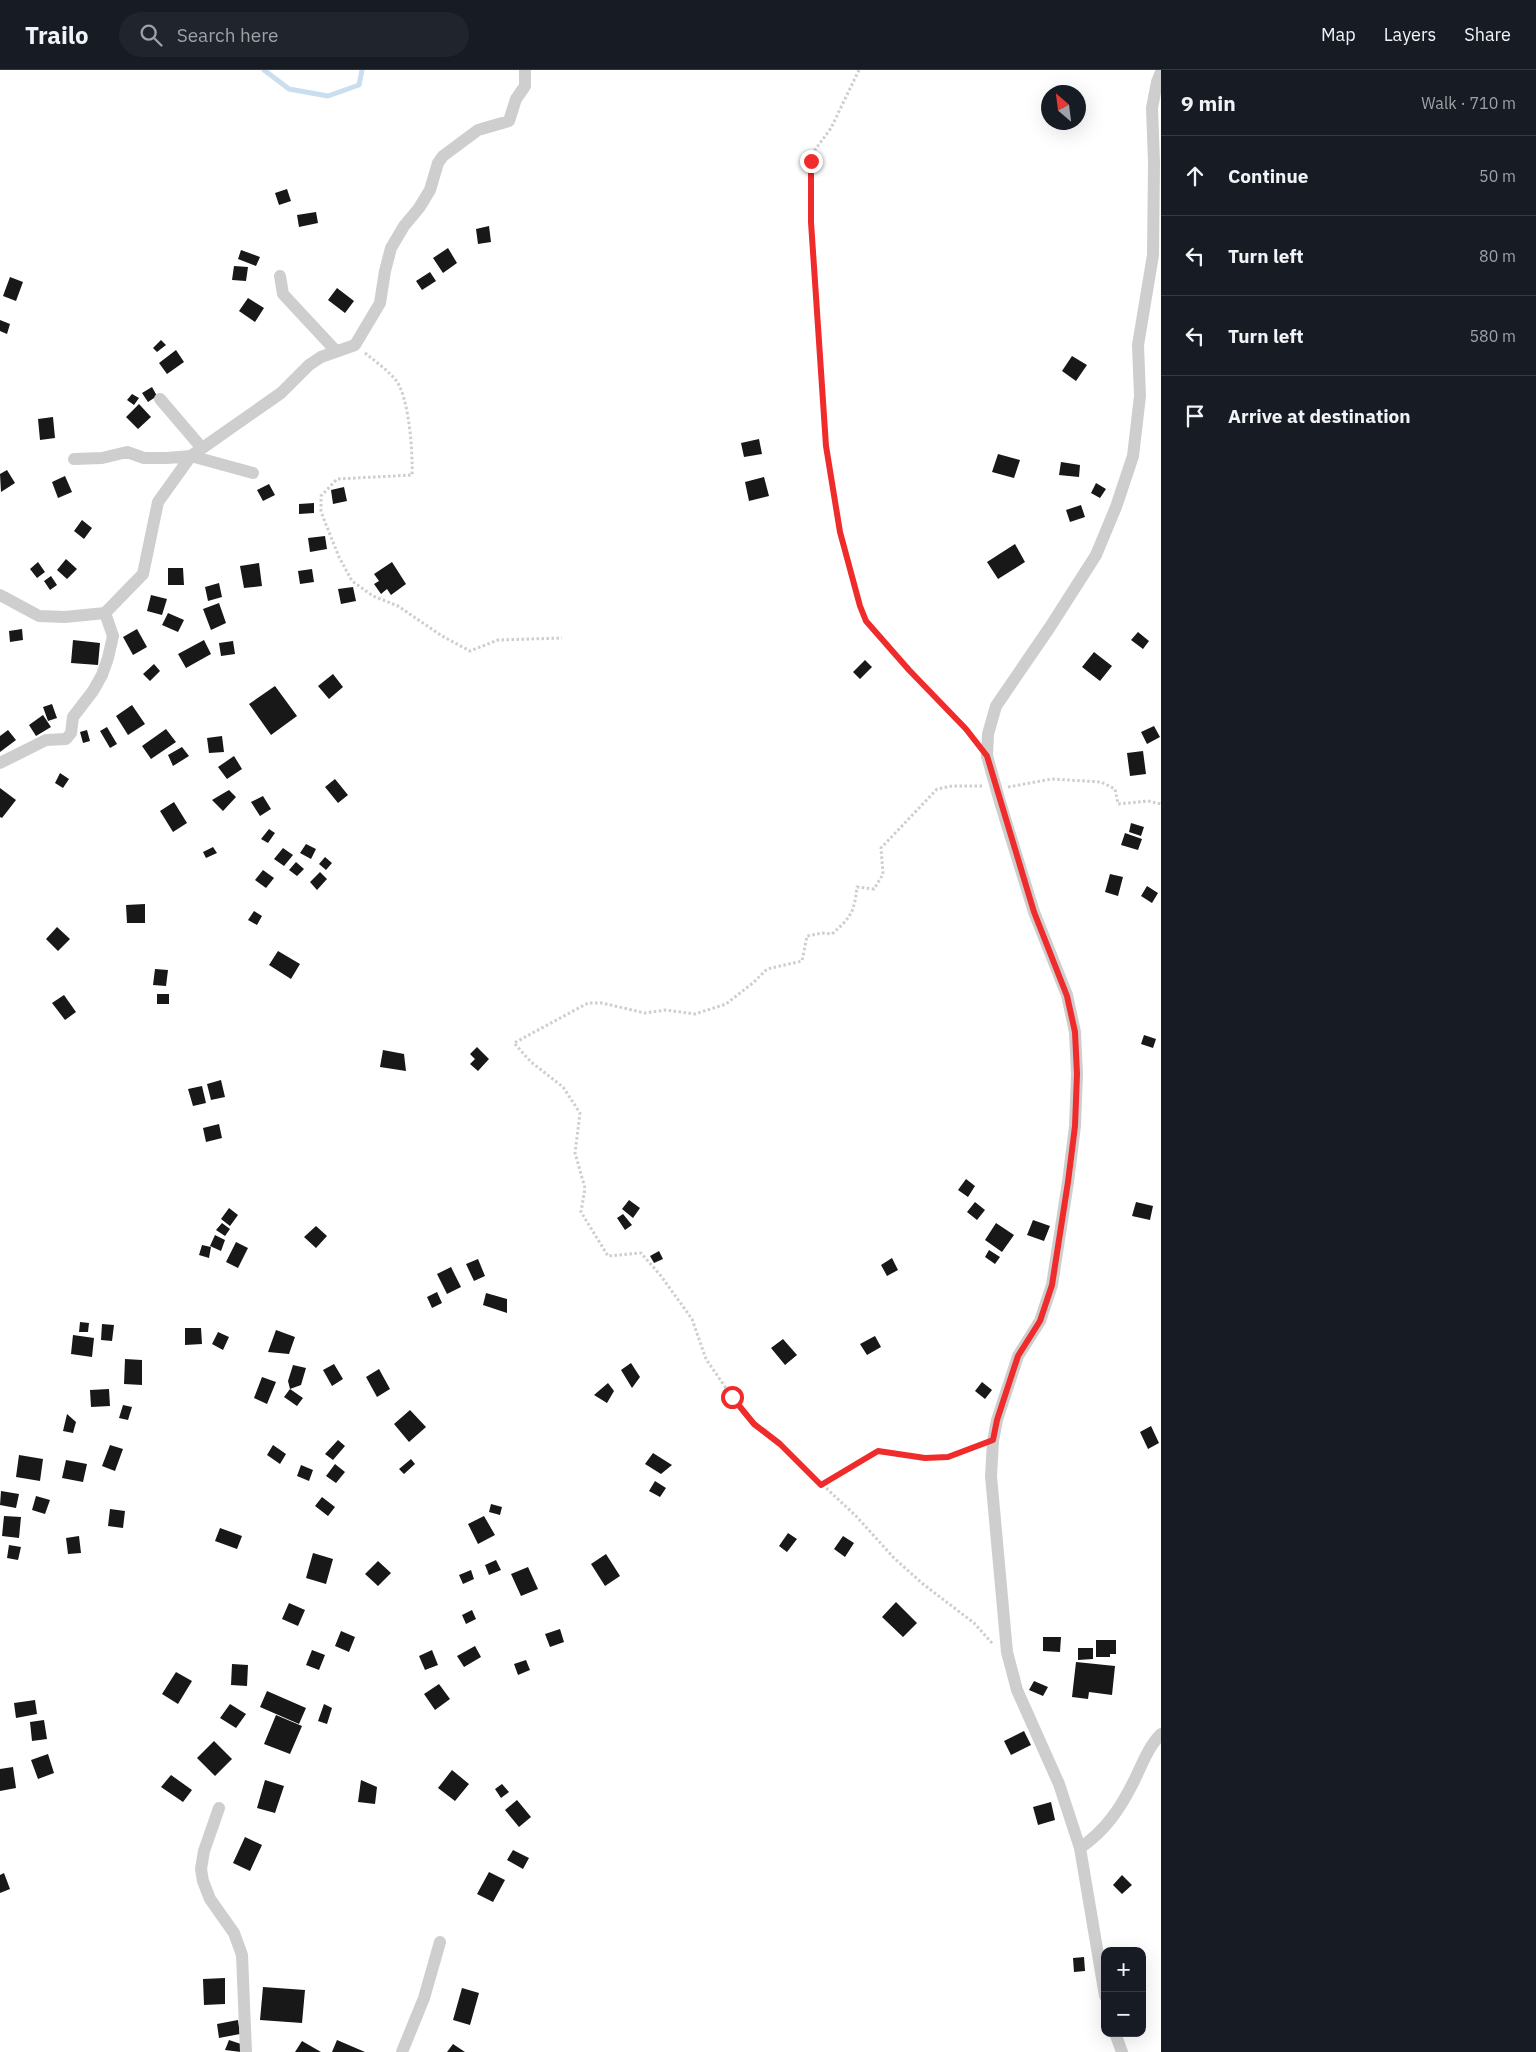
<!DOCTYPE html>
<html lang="en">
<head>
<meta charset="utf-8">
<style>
	:root { --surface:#171b24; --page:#20242c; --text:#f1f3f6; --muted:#9ea1a6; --line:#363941 }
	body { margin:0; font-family:"IBM Plex Sans",sans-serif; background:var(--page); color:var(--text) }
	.controls { position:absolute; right:15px; bottom:15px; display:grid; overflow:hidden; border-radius:10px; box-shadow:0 5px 20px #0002 }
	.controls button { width:45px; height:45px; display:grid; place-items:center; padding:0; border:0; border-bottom:1px solid var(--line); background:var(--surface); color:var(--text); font:25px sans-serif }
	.compass { position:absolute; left:1041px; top:15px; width:45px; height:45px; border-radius:50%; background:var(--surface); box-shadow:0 5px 20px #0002; rotate:332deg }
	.stop { position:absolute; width:15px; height:15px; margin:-11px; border:4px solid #f02b2b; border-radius:50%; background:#fff }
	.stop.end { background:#f02b2b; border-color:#fff; box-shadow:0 1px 5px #0008 }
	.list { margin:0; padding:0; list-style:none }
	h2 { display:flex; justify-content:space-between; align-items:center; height:65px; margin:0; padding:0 20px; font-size:21px }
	h2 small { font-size:16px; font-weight:400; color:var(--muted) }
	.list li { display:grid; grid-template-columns:32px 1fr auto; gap:15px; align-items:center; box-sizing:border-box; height:80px; padding:0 20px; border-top:1px solid var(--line) }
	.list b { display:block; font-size:19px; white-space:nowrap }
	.list em { font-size:16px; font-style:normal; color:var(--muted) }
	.icon { flex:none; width:28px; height:28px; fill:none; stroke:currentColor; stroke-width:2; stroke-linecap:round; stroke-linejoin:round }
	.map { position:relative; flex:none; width:1161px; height:1982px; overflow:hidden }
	header { display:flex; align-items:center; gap:30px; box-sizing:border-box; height:70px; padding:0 25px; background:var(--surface); border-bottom:1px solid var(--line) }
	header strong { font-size:24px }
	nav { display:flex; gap:28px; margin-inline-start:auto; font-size:18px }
	.search { width:350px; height:45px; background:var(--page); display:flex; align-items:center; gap:12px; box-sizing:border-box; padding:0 18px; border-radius:28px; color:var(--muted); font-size:19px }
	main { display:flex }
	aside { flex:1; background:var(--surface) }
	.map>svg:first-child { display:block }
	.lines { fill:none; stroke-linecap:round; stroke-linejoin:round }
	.stream { stroke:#c9deef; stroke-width:5 }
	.building { fill:#181818 }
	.path { stroke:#cecece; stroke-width:3; stroke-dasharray:2.5 2.5; stroke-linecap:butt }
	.minor { stroke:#cecece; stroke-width:12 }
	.route { stroke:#f02b2b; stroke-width:6 }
</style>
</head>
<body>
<header>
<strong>Trailo</strong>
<div class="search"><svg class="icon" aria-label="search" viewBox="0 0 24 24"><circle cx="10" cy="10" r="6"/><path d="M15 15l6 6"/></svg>Search here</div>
<nav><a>Map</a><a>Layers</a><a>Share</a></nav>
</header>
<main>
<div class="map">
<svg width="1161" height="1982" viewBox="0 0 1161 1982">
	<rect width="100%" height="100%" fill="#fff"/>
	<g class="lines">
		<!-- stream -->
		<path class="stream" d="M264 0 289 19 328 26 359 15 362 0"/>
	</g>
	<!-- building -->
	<path class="building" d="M287 119 291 131 279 135 275 123Z
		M316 142 318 153 299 157 297 145Z
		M489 156 491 172 478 174 476 159Z
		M448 178 457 193 443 203 433 188Z
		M241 180 260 187 256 196 238 189Z
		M234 196 248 197 246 211 232 210Z
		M430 202 436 211 422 220 416 211Z
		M10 207 23 212 16 231 3 226Z
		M337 218 354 231 345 243 328 230Z
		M248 228 264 238 255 252 239 241Z
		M0 250 10 254 7 264 0 261Z
		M161 270 166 275 157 282 153 278Z
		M176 280 184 292 167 304 159 293Z
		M1072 286 1087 295 1076 311 1062 301Z
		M152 317 157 326 148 332 142 323Z
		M132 324 139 328 134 335 127 330Z
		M139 334 151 347 138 359 126 347Z
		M53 347 55 368 40 370 38 349Z
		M759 369 762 384 744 387 741 373Z
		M998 384 1020 390 1014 408 992 402Z
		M1061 392 1080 395 1079 407 1059 405Z
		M7 400 15 413 1 422 0 404Z
		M65 406 72 422 58 428 52 412Z
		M764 407 769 426 749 431 745 412Z
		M1096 413 1106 419 1100 428 1091 423Z
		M269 414 275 425 263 431 257 420Z
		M344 417 347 431 333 434 331 420Z
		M314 433V443L299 444V434Z
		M1081 435 1085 447 1070 452 1066 440Z
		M82 450 92 458 84 469 74 461Z
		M325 466 327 479 310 482 308 468Z
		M1015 474 1025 492 998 509 987 492Z
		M66 489 77 499 67 509 57 500Z
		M38 492 45 502 37 508 30 499Z
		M392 492 406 514 391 525 387 519 381 524 374 514 379 511 374 504Z
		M259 493 262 516 244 518 240 496Z
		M168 498H183L184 515H168Z
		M312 499 314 512 300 514 298 501Z
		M51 506 57 515 50 520 44 511Z
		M219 513 222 527 208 531 205 517Z
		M353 517 356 531 341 534 338 519Z
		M151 525 167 529 162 545 147 541Z
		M219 533 226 553 211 560 203 539Z
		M168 543 184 550 178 562 162 555Z
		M22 559 23 570 10 572 9 561Z
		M137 559 147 577 133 585 123 567Z
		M1138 562 1149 571 1143 579 1131 570Z
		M73 570 100 573 98 595 71 593Z
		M204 570 211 584 186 598 178 584Z
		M233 571 235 584 221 586 219 573Z
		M1094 582 1112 596 1100 611 1082 597Z
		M865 590 872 597 860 609 853 602Z
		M154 594 160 601 150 611 143 604Z
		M333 604 343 617 329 629 318 616Z
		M275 616 297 646 271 665 249 634Z
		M52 634 57 648 48 651 43 637Z
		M132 635 145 654 128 665 116 646Z
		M43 645 51 657 36 666 29 655Z
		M1154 656 1160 667 1147 674 1141 662Z
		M107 657 117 674 110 678 100 661Z
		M166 659 176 672 151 689 142 676Z
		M8 660 16 670 0 682V666Z
		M87 660 90 671 83 673 80 662Z
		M222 666 224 682 209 683 207 668Z
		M182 677 189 686 173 696 168 685Z
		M1143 681 1146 704 1130 706 1127 683Z
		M234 686 242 699 227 709 218 697Z
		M60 703 69 709 63 718 55 713Z
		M335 709 348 725 338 733 325 717Z
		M0 718 16 730 2 748 0 747Z
		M229 720 236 727 223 741 212 730Z
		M263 726 271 739 260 746 251 732Z
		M174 732 187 753 173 762 160 741Z
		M1131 753 1144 757 1141 766 1129 762Z
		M269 759 275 763 268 773 261 769Z
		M1125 763 1142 769 1138 780 1121 775Z
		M306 774 316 779 311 789 300 783Z
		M213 777 217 783 206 788 203 782Z
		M283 778 293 785 284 796 274 789Z
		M325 787 332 793 326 800 319 794Z
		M296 792 304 799 297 806 289 800Z
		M263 800 274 808 266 818 255 810Z
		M320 802 327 809 317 820 310 812Z
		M1110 804 1123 807 1118 826 1105 822Z
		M1147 816 1158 823 1152 833 1141 826Z
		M145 834V853H127L126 835Z
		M254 841 262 846 257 855 248 850Z
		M57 857 70 869 58 881 46 869Z
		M278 881 300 894 291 909 269 895Z
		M155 899 168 900 166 916 153 915Z
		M157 924H169V934H157Z
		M64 925 76 942 65 950 52 933Z
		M1144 965 1156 969 1153 978 1141 974Z
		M477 977 489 989 478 1001 470 994 475 989 470 984Z
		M383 980 404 984 406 1001 380 997Z
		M221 1010 225 1027 211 1030 207 1014Z
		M202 1016 206 1033 193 1036 188 1019Z
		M219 1054 222 1068 206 1072 203 1058Z
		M966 1109 975 1116 968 1127 958 1120Z
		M629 1130 640 1138 633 1148 622 1139Z
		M975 1132 985 1140 977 1150 967 1142Z
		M1136 1132 1153 1136 1150 1150 1132 1146Z
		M229 1138 238 1145 230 1156 221 1149Z
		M623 1144 632 1155 625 1160 617 1148Z
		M1033 1150 1050 1156 1044 1171 1027 1165Z
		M222 1153 230 1159 225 1166 216 1160Z
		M996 1153 1014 1165 1002 1182 985 1170Z
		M316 1156 327 1166 316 1178 304 1167Z
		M215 1165 225 1170 221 1181 210 1176Z
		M236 1172 248 1178 238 1198 226 1192Z
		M202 1175 211 1177 209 1188 199 1185Z
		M989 1180 1000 1187 995 1194 985 1187Z
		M659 1181 663 1189 654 1193 650 1186Z
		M892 1188 898 1200 887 1206 881 1195Z
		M478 1189 485 1206 474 1211 466 1194Z
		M451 1197 461 1217 447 1224 437 1204Z
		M437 1222 442 1233 432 1238 427 1227Z
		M486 1223 507 1229V1243L483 1235Z
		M80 1252 89 1253 88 1262H79Z
		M102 1254 114 1255 112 1271 101 1270Z
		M185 1258H201L202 1274 185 1275Z
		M276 1260 295 1267 289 1284 268 1282Z
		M218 1262 229 1267 223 1280 212 1274Z
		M73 1265 94 1268 92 1287 71 1284Z
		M875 1266 881 1277 867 1285 860 1274Z
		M783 1269 797 1285 785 1295 771 1278Z
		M125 1289 142 1290V1315L124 1314Z
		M631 1293 640 1307 632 1318 621 1300Z
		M334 1294 343 1309 332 1316 323 1300Z
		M293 1295 306 1298 301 1315 290 1319 288 1311Z
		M379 1299 390 1319 377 1327 366 1307Z
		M262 1307 276 1312 267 1334 254 1328Z
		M982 1312 992 1320 985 1329 975 1321Z
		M608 1313 614 1321 607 1333 594 1325Z
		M109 1319 110 1336 91 1337 90 1320Z
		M290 1319 303 1328 297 1336 284 1327Z
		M123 1335 132 1337 128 1350 119 1348Z
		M410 1340 426 1357 409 1372 394 1354Z
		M67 1344 76 1352 73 1363 63 1361Z
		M1151 1356 1159 1373 1148 1379 1140 1362Z
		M338 1370 345 1376 333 1390 325 1384Z
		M110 1375 123 1379 115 1401 102 1396Z
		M273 1375 286 1384 280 1394 267 1385Z
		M653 1383 672 1395 661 1404 645 1394Z
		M19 1385 43 1389 40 1411 16 1407Z
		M411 1389 415 1394 404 1404 399 1399Z
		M66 1390 87 1394 83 1412 62 1408Z
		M335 1394 345 1402 336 1413 326 1406Z
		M301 1395 313 1400 309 1411 297 1406Z
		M655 1411 666 1418 660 1427 649 1421Z
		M1 1421 19 1424 16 1438 0 1435Z
		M36 1426 50 1430 45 1444 32 1440Z
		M322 1427 335 1437 328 1446 315 1436Z
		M491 1434 502 1437 500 1445 489 1442Z
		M110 1439 125 1441 123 1458 108 1456Z
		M4 1446 21 1447 19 1468 2 1466Z
		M484 1446 495 1465 478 1474 468 1454Z
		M220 1458 242 1466 237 1479 215 1471Z
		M788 1463 797 1469 787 1482 779 1476Z
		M79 1466 81 1483 68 1484 66 1468Z
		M843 1466 854 1473 845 1487 834 1479Z
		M9 1475 21 1477 18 1490 7 1488Z
		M313 1483 333 1489 326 1514 306 1508Z
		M606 1484 620 1506 605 1516 591 1494Z
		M496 1490 501 1500 489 1505 485 1495Z
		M378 1491 391 1503 378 1516 365 1504Z
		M528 1497 538 1519 521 1526 511 1504Z
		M471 1500 474 1509 463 1514 459 1505Z
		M896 1532 917 1553 903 1567 882 1547Z
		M289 1533 305 1540 298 1556 282 1549Z
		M472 1540 476 1549 466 1554 462 1545Z
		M560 1559 564 1572 550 1577 545 1564Z
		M341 1561 355 1567 349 1582 335 1576Z
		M1043 1567H1061L1060 1582 1043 1581Z
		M1096 1570H1116V1584H1110V1587H1096Z
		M475 1576 481 1587 464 1597 457 1586Z
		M1078 1578H1093V1589L1078 1590Z
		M312 1580 325 1585 319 1600 306 1595Z
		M432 1580 438 1595 425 1600 419 1586Z
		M526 1590 530 1600 518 1605 514 1594Z
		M1076 1592 1115 1596 1112 1625 1089 1622 1088 1629 1072 1627Z
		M232 1594 248 1595 247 1616 231 1615Z
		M176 1602 192 1611 178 1634 162 1624Z
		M1034 1611 1048 1617 1043 1626 1029 1620Z
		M439 1614 450 1629 435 1640 424 1624Z
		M267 1621 306 1638 299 1654 260 1637Z
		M35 1630 37 1644 16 1648 14 1633Z
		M230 1634 246 1644 236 1658 220 1648Z
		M324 1634 332 1638 327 1654 318 1651Z
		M276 1645 302 1656 290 1684 264 1674Z
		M44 1650 47 1669 32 1671 30 1652Z
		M1024 1661 1031 1675 1011 1685 1004 1671Z
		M214 1671 232 1689 215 1706 197 1688Z
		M48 1684 54 1703 38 1709 31 1690Z
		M13 1697 16 1718 0 1721V1699Z
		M452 1700 469 1714 455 1731 438 1718Z
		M171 1705 192 1720 183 1732 161 1717Z
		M265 1710 284 1716 275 1743 257 1738Z
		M361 1710 377 1717 375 1734 358 1732Z
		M502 1714 509 1722 501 1728 495 1719Z
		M517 1730 531 1747 519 1757 505 1740Z
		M1051 1732 1055 1750 1038 1755 1033 1737Z
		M245 1767 262 1775 250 1801 233 1793Z
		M513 1780 529 1788 523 1799 507 1790Z
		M489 1802 505 1810 493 1832 477 1824Z
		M4 1803 10 1819 0 1823V1805Z
		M1122 1805 1132 1815 1122 1824 1113 1815Z
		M1084 1887 1085 1901 1074 1902 1073 1888Z
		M225 1908V1934L204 1935 203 1909Z
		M263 1917 305 1920 302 1953 260 1950Z
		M462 1918 479 1923 470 1955 453 1950Z
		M238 1950 240 1964 219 1968 217 1954Z
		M229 1970 244 1975 241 1982 225 1980Z
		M337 1970 365 1982H332Z
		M302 1971 321 1982H295Z
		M453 1974 465 1982H447Z"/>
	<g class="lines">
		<!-- path -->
		<path class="path" d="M859 0 831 58 815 80 811 91V152L826 376 840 462 860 536 866 551 974 669
			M365 283C375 291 386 299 395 309 409 325 413 383 412 405L337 409 321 426V441L323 447 339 487 352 511 373 526 398 536 442 566 470 581 498 570 562 568
			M982 716H952L937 719 881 778 883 804 874 819 857 817C854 843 851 847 832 864L822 863 807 866 802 891 767 899 754 912 726 934 695 944 666 940 645 943 602 933H588L514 973 531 992 563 1017 580 1043 575 1083 585 1118 581 1142 608 1186 641 1183 661 1206 692 1249 706 1289 732 1327 755 1354 779 1374 856 1446 894 1488 923 1514 974 1553 992 1573
			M1008 717 1052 709 1101 712 1115 719 1118 734 1148 731 1161 734
			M821 1415 878 1381 925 1388 948 1387 981 1375"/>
		<!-- minor -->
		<path class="minor" d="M280 206 283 224 336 281
			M160 329 201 377
			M74 389 102 388 127 382 144 388H167L191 386 253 403
			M0 525 39 546 65 547 105 543
			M0 693 46 670 66 669 71 663 73 647 93 621 102 605 108 588 113 566 105 543 143 504 158 432 191 386 281 323 309 295 321 287 355 275 380 233 385 201 391 178 404 156 419 138 430 120 438 93 443 86 478 60 509 51 516 29 525 16V0
			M219 1738 204 1781 201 1799 203 1811 210 1829 234 1863 242 1885 246 1982
			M1080 1778C1106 1760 1120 1739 1134 1711 1142 1695 1148 1677 1161 1664
			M1105 1926 1080 1778 1059 1714 1017 1620 1007 1582 991 1406 993 1371 997 1350 1018 1286 1040 1251 1052 1215 1068 1112 1075 1056 1077 1004 1075 962 1067 925 1034 842 1000 732 987 686 988 664 996 636 1050 557 1096 485 1116 437 1133 386 1140 326 1138 275 1153 185 1154 93 1152 38 1157 12 1161 2
			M1115 1963 1122 1982
			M402 1982 424 1928 440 1872"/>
	</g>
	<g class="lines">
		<!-- route -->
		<path class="route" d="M732 1327 754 1354 780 1374 821 1415 878 1381 925 1388 948 1387 993 1370 997 1350 1018 1286 1040 1251 1052 1215 1068 1112 1075 1056 1077 1004 1075 962 1067 926 1034 842 987 686 966 659 909 600 866 551 860 536 840 462 826 376 811 152V91"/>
	</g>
</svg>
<div class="controls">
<button>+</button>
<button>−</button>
</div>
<svg class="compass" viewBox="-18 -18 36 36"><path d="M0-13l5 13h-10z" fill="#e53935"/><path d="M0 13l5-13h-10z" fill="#9ea1a6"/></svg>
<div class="stop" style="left:732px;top:1327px"></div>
<div class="stop end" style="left:811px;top:91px"></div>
</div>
<aside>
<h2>9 min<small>Walk · 710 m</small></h2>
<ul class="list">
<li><svg class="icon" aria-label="ahead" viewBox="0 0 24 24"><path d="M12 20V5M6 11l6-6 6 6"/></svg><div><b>Continue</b></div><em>50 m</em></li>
<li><svg class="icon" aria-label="left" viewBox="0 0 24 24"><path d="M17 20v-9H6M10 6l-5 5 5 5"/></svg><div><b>Turn left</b></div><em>80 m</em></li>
<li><svg class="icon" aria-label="left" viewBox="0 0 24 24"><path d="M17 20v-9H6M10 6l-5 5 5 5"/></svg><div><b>Turn left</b></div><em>580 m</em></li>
<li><svg class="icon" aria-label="arrive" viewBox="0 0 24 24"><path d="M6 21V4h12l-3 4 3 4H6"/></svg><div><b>Arrive at destination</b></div></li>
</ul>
</aside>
</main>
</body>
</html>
